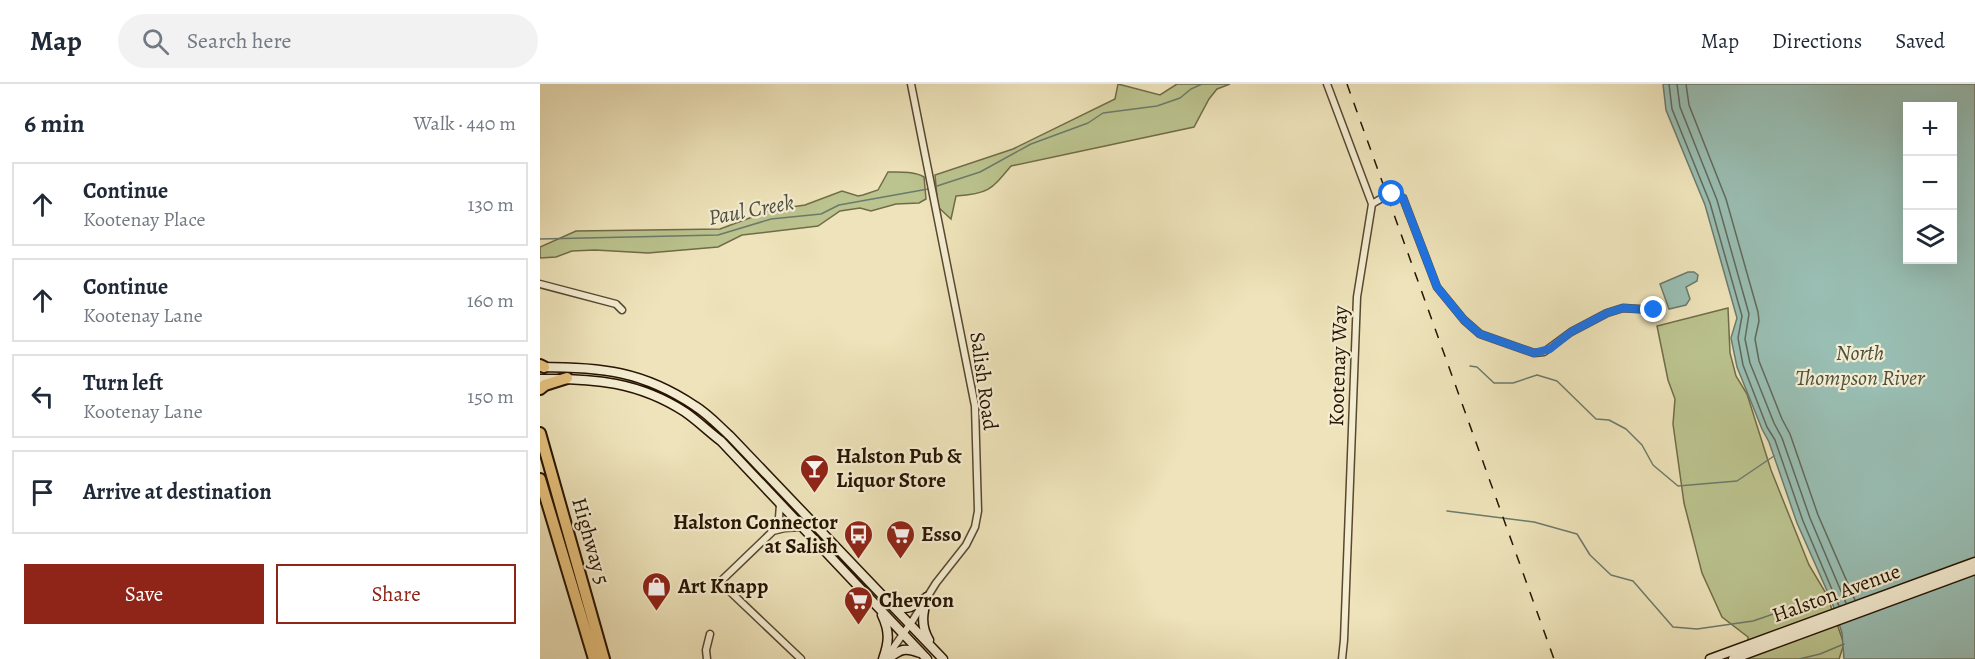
<!DOCTYPE html>
<html lang="en">
<head>
<meta charset="utf-8">
<style>
	:root { --surface:#fff; --page:#f2f2f3; --text:#1f2937; --muted:#747a83; --line:#e0e1e3; --accent:#8f2418 }
	body { margin:0; font-family:Alegreya,serif; background:var(--page); color:var(--text) }
	.controls { position:absolute; right:18px; top:18px; display:grid; overflow:hidden; border-radius:0px; box-shadow:0 6px 24px #0002 }
	.controls button { width:54px; height:54px; display:grid; place-items:center; padding:0; border:0; border-bottom:2px solid var(--line); background:var(--surface); color:var(--text); font:30px sans-serif }
	.stop { position:absolute; width:18px; height:18px; margin:-14px; border:4px solid #1a73e8; border-radius:50%; background:#fff }
	.stop.end { background:#1a73e8; border-color:#fff; box-shadow:0 2px 6px #0008 }
	.list { margin:0; padding:0; list-style:none }
	h2 { display:flex; justify-content:space-between; align-items:center; height:78px; margin:0; padding:0 24px; font-size:26px }
	h2 small { font-size:20px; font-weight:400; color:var(--muted) }
	.list li { display:grid; grid-template-columns:39px 1fr auto; gap:18px; align-items:center; box-sizing:border-box; height:84px; margin:0 12px 12px; padding:0 12px; border:2px solid var(--line); border-radius:0px }
	.list b { display:block; font-size:22px; white-space:nowrap }
	.list p { margin:0; font-size:20px; white-space:nowrap; color:var(--muted) }
	.list em { font-size:20px; font-style:normal; color:var(--muted) }
	.actions { display:flex; gap:12px; padding:18px 24px }
	.actions a { flex:1; padding:14px 0; border:2px solid var(--accent); border-radius:0px; text-align:center; font-size:21px; color:var(--accent) }
	.actions .main { background:var(--accent); color:#fff }
	.icon { flex:none; width:33px; height:33px; fill:none; stroke:currentColor; stroke-width:2; stroke-linecap:round; stroke-linejoin:round }
	.map { position:relative; flex:none; width:1435px; height:575px; overflow:hidden }
	header { display:flex; align-items:center; gap:36px; box-sizing:border-box; height:84px; padding:0 30px; background:var(--surface); border-bottom:2px solid var(--line) }
	header strong { font-size:28px }
	nav { display:flex; gap:33px; margin-inline-start:auto; font-size:21px }
	.search { width:420px; height:54px; background:var(--page); display:flex; align-items:center; gap:15px; box-sizing:border-box; padding:0 21px; border-radius:33px; color:var(--muted); font-size:22px }
	main { display:flex }
	aside { flex:1; background:var(--surface) }
	.map>svg:first-child { display:block }
	.green { fill:#bbc38e; stroke:#706c48; stroke-width:1.5 }
	.water { fill:#99beb3; stroke:#6b7a6c; stroke-width:1.5; fill-rule:evenodd }
	.lines { fill:none; stroke-linecap:round; stroke-linejoin:round }
	.shore { stroke:#60695a; stroke-width:1.5 }
	.stream { stroke:#6b7a6c; stroke-width:1.5 }
	.street-casing { stroke:#58482f; stroke-width:9 }
	.secondary-casing { stroke:#261401; stroke-width:11 }
	.highway-casing { stroke:#261401; stroke-width:14 }
	.street { stroke:#f4edd2; stroke-width:6 }
	.secondary { stroke:#f4edd2; stroke-width:8 }
	.highway { stroke:#e7c27d; stroke-width:10 }
	.rail { stroke:#261401; stroke-width:1.5; stroke-dasharray:10 10; stroke-linecap:butt }
	.route { stroke:#1a73e8; stroke-width:8 }
	.labels { text-anchor:middle; dominant-baseline:central; stroke-width:4.5; stroke-linejoin:round; paint-order:stroke }
	.street-label { font-size:21px; fill:#261401; stroke:#f4edd2 }
	.poi-label { font-size:21px; font-weight:bold; fill:#261401; stroke:#f4edd2; text-anchor:start }
	.water-label { font-size:22px; font-style:italic; fill:#4e503f; stroke:#f4edd2 }
</style>
</head>
<body>
<header>
<strong>Map</strong>
<div class="search"><svg class="icon" aria-label="search" viewBox="0 0 24 24"><circle cx="10" cy="10" r="6"/><path d="M15 15l6 6"/></svg>Search here</div>
<nav><a>Map</a><a>Directions</a><a>Saved</a></nav>
</header>
<main>
<aside>
<h2>6 min<small>Walk · 440 m</small></h2>
<ul class="list">
<li><svg class="icon" aria-label="ahead" viewBox="0 0 24 24"><path d="M12 20V5M6 11l6-6 6 6"/></svg><div><b>Continue</b><p>Kootenay Place</p></div><em>130 m</em></li>
<li><svg class="icon" aria-label="ahead" viewBox="0 0 24 24"><path d="M12 20V5M6 11l6-6 6 6"/></svg><div><b>Continue</b><p>Kootenay Lane</p></div><em>160 m</em></li>
<li><svg class="icon" aria-label="left" viewBox="0 0 24 24"><path d="M17 20v-9H6M10 6l-5 5 5 5"/></svg><div><b>Turn left</b><p>Kootenay Lane</p></div><em>150 m</em></li>
<li><svg class="icon" aria-label="arrive" viewBox="0 0 24 24"><path d="M6 21V4h12l-3 4 3 4H6"/></svg><div><b>Arrive at destination</b></div></li>
</ul>
<div class="actions"><a class="main">Save</a><a>Share</a></div>
</aside>
<div class="map">
<svg width="1435" height="575" viewBox="0 0 1435 575">
	<rect width="100%" height="100%" fill="#eee3ba"/>
	<filter id="stains"><feTurbulence type="fractalNoise" baseFrequency=".00333" numOctaves="4"/><feColorMatrix values="0 0 0 0 .2 0 0 0 0 .09 0 0 0 0 .02 0 0 0 .5 -.17"/></filter>
	<radialGradient id="worn" r=".72"><stop offset=".6" stop-color="#630" stop-opacity="0"/><stop offset="1" stop-color="#630" stop-opacity=".3"/></radialGradient>
	<!-- green -->
	<path class="green" d="M578 0 620 11 637 0H690L677 5 669 15 654 43 471 82C451 106 448 110 416 112L411 135 398 123 395 91 473 65 575 15Z
		M348 88C360 88 374 87 384 93L386 115 379 119 356 120 331 127 320 124 300 127 278 142 202 151 178 163 108 169 55 166 32 167 16 173 0 174V163L36 147 180 145 231 126 265 121 302 107 318 112 323 111 338 106Z
		M1188 224 1190 269 1196 292 1207 310 1231 386 1269 481 1287 511 1304 560 1299 575H1208V553L1182 533 1162 489 1144 419 1133 340 1135 315 1128 296 1117 242Z"/>
	<!-- water -->
	<path class="water" d="M1123 0H1435V575H1304L1302 549 1292 518 1257 439 1229 358 1222 345 1197 283 1191 254 1197 234 1165 121 1126 26ZM1368 22H1412V176H1368Z
		M1148 188H1154L1158 191 1157 197 1146 203 1150 215 1146 221 1129 225 1120 200Z"/>
	<g class="lines">
		<!-- shore -->
		<path class="shore" d="M1129 0 1132 25 1170 119 1202 232 1198 254 1203 281 1227 343 1235 356 1263 437 1299 522
			M1137 0 1140 23 1177 116 1209 230 1205 255 1210 279 1234 339 1242 354 1270 434 1306 519
			M1146 0 1149 21 1186 115 1218 228 1219 237 1215 255 1219 277 1242 335 1250 350 1278 431 1315 516"/>
		<!-- stream -->
		<path class="stream" d="M397 102 440 88 491 60 548 39 563 29 617 22 640 14 651 5 662 0
			M0 155 178 151 231 135 281 130 299 121 388 105
			M930 282 937 283 954 299H973L997 291 1017 297 1056 335 1069 336 1086 345 1102 361 1113 381 1138 402 1197 397 1234 372
			M907 427 994 438 1037 450 1050 471 1071 491 1093 497 1133 543 1157 545 1213 537 1242 527 1275 525 1287 511
			M1259 575 1280 570 1304 560"/>
		<defs>
			<path id="street" d="M787 0 832 120 817 213 804 556 802 575
				M832 120C842 114 853 106 863 114L897 203 924 236 940 250 994 269 1004 268 1031 248 1067 229 1083 224 1114 226
				M0 200 76 220 82 226
				M240 420 239 434 233 447 180 498 261 575
				M233 447 245 444 262 443
				M346 574 373 536 396 499 426 461 435 443 438 427 435 322 371 0
				M167 575 166 566 170 550"/>
			<path id="secondary" d="M0 283C61 283 103 287 155 322 168 330 179 342 190 352L403 575
				M0 295C54 294 99 298 145 328 158 337 169 348 181 357L387 575
				M387 513C383 528 380 541 389 556
				M353 520C366 529 376 521 387 513
				M342 531C350 548 349 558 343 575
				M348 575C360 565 365 563 380 569
				M1170 575 1435 478
				M1193 575 1435 486"/>
			<path id="highway" d="M0 281 4 283
				M0 305 5 301 27 294
				M0 349 64 575
				M0 395 54 575"/>
		</defs>
		<!-- street casing -->
		<use href="#street" class="street-casing"/>
		<!-- secondary casing -->
		<use href="#secondary" class="secondary-casing"/>
		<!-- highway casing -->
		<use href="#highway" class="highway-casing"/>
		<!-- street -->
		<use href="#street" class="street"/>
		<!-- secondary -->
		<use href="#secondary" class="secondary"/>
		<!-- highway -->
		<use href="#highway" class="highway"/>
		<!-- rail -->
		<path class="rail" d="M807 0 1014 575"/>
	</g>
	<g class="lines">
		<!-- route -->
		<path class="route" d="M852 110 859 111 863 114 897 203 924 236 940 250 994 269 1010 265 1031 248 1067 229 1083 224 1114 226"/>
	</g>
	<!-- icons -->
	<defs>
		<symbol id="bar-pin" viewBox="-11 -11 22 30"><path d="M0 17L-7.5 6A9.5 9.5 0 1 1 7.5 6Z" fill="#8f2418" stroke="#f4edd2"/><path d="M-6-5H6L.8 .8V4.5H3.5V6h-7V4.5H-.8V.8Z" fill="#fff"/></symbol>
		<symbol id="bus-pin" viewBox="-11 -11 22 30"><path d="M0 17L-7.5 6A9.5 9.5 0 1 1 7.5 6Z" fill="#8f2418" stroke="#f4edd2"/><path d="M-5-6H5V4H4V6H2V4H-2V6H-4V4H-5ZM-3.5-4V0h7V-4ZM-3.5 1.2v1.5H-2V1.2ZM2 1.2v1.5H3.5V1.2Z" fill="#fff"/></symbol>
		<symbol id="supermarket-pin" viewBox="-11 -11 22 30"><path d="M0 17L-7.5 6A9.5 9.5 0 1 1 7.5 6Z" fill="#8f2418" stroke="#f4edd2"/><path d="M-6-5.5h2.5l.6 2H6L4.5 2H-2.5L-4.4-4H-6ZM-1.5 3.2a1.3 1.3 0 1 0 .1 0ZM3 3.2a1.3 1.3 0 1 0 .1 0Z" fill="#fff"/></symbol>
		<symbol id="shop-pin" viewBox="-11 -11 22 30"><path d="M0 17L-7.5 6A9.5 9.5 0 1 1 7.5 6Z" fill="#8f2418" stroke="#f4edd2"/><path d="M-5-2.5h2.3a2.7 3.5 0 0 1 5.4 0H5L5.5 6h-11ZM-1.5-2.5h3a1.5 2.3 0 0 0-3 0Z" fill="#fff"/></symbol>
	</defs>
	<g fill-rule="evenodd">
		<use href="#bar-pin" x="258" y="368" width="33" height="45"/>
		<use href="#bus-pin" x="302" y="434" width="33" height="45"/>
		<use href="#supermarket-pin" x="344" y="434" width="33" height="45"/>
		<use href="#shop-pin" x="100" y="486" width="33" height="45"/>
		<use href="#supermarket-pin" x="302" y="500" width="33" height="45"/>
	</g>
	<g class="labels">
		<!-- street labels -->
		<g class="street-label">
			<text transform="translate(798 282) rotate(-88)">Kootenay Way</text>
			<text transform="translate(444 297) rotate(82)">Salish Road</text>
			<text transform="translate(51 457) rotate(74)">Highway 5</text>
			<text transform="translate(1296 509) rotate(-20)">Halston Avenue</text>
		</g>
		<!-- poi labels -->
		<g class="poi-label">
			<text x="296" y="372">Halston Pub &amp;<tspan x="296" dy="24">Liquor Store</tspan></text>
			<text x="298" y="438" text-anchor="end">Halston Connector<tspan x="298" dy="24">at Salish</tspan></text>
			<text x="381" y="450">Esso</text>
			<text x="138" y="502">Art Knapp</text>
			<text x="339" y="516">Chevron</text>
		</g>
		<!-- water labels -->
		<g class="water-label">
			<text transform="translate(211 126) rotate(-11)">Paul Creek</text>
			<text x="1320" y="269">North<tspan x="1320" dy="25">Thompson River</tspan></text>
		</g>
	</g>
	<rect width="100%" height="100%" filter="url(#stains)"/>
	<rect width="100%" height="100%" fill="url(#worn)"/>
</svg>
<div class="controls">
<button>+</button>
<button>−</button>
<button><svg class="icon" aria-label="layers" viewBox="0 0 24 24"><path d="M12 4l9 5-9 5-9-5zM3 14l9 5 9-5"/></svg></button>
</div>
<div class="stop" style="left:852px;top:110px"></div>
<div class="stop end" style="left:1114px;top:226px"></div>
</div>
</main>
</body>
</html>
